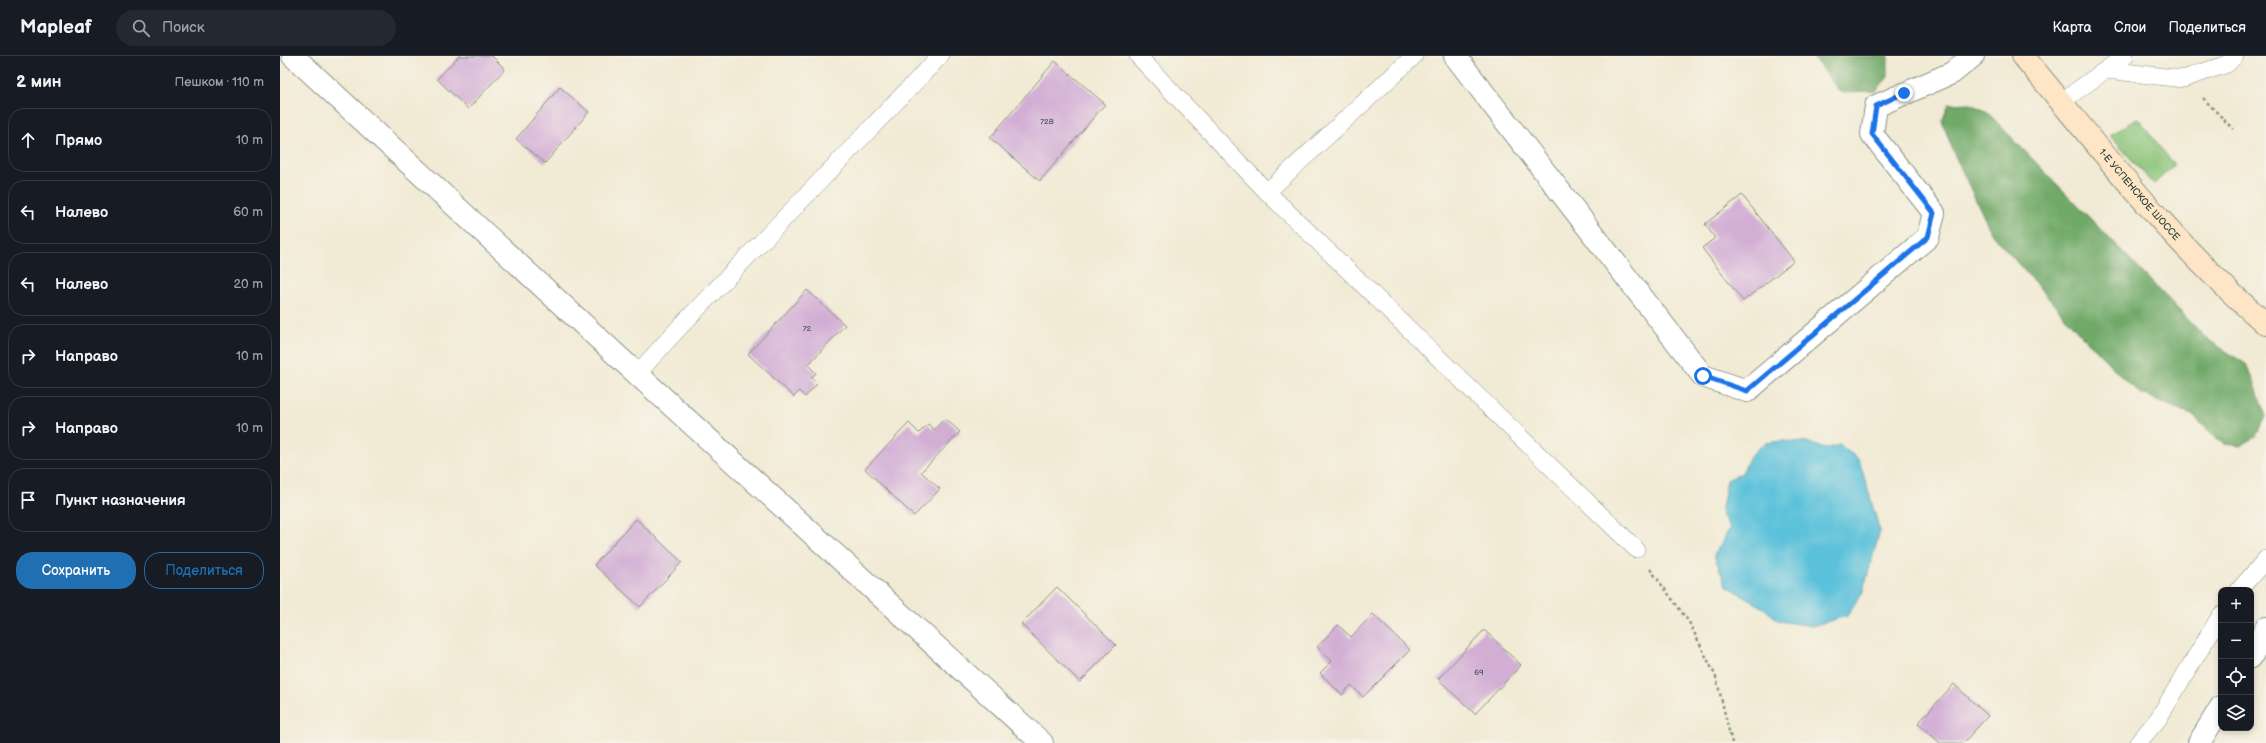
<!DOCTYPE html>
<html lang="ru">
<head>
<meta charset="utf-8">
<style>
	:root { --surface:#171b24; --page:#242831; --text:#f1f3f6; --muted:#9ea1a6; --line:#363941; --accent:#1f6fb2 }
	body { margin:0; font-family:"Balsamiq Sans",sans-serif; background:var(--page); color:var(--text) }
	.controls { position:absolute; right:12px; bottom:12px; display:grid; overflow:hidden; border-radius:8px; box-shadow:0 2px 6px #0003 }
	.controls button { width:36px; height:36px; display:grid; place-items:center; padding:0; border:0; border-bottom:1px solid var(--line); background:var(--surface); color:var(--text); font:20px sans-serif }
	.stop { position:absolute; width:12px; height:12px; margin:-9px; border:3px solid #1a73e8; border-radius:50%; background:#fff }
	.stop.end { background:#1a73e8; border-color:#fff; box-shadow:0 1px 4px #0008 }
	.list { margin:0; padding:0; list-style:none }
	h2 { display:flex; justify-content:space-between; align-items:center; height:52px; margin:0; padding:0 16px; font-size:17px }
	h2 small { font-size:13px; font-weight:400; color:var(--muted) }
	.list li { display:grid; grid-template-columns:26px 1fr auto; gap:12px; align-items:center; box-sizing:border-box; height:64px; margin:0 8px 8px; padding:0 8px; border:1px solid var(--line); border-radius:16px }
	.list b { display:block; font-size:15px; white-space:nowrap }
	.list em { font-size:13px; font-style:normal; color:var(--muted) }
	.actions { display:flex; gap:8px; padding:12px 16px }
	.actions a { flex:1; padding:9px 0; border:1px solid var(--accent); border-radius:16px; text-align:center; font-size:14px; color:var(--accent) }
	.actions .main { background:var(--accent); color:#fff }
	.icon { flex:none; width:22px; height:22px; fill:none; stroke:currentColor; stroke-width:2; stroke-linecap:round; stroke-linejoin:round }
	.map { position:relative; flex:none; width:1986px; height:687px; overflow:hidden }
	header { display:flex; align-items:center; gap:24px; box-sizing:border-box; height:56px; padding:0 20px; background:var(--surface); border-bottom:1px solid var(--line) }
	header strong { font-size:19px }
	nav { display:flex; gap:22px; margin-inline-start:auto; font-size:14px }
	.search { width:280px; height:36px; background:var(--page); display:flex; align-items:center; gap:10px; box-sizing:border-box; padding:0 14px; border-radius:22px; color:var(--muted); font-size:15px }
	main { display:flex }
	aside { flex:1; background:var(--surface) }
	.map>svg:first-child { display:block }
	.green { fill:#8ac378; stroke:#548056 }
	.forest { fill:#6fa968; stroke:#47734e }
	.water { fill:#5cc1da; stroke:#3e7f87 }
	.building { fill:#d2aed5 }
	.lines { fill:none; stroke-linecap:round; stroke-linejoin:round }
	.service-casing { stroke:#889484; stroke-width:18 }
	.minor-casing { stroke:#889484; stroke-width:24 }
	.secondary-casing { stroke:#889484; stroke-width:24 }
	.path { stroke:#889484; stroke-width:2.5; stroke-dasharray:3 3; stroke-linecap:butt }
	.service { stroke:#fff; stroke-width:17 }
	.minor { stroke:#fff; stroke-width:22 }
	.secondary { stroke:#fde5c5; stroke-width:22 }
	.route { stroke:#1a73e8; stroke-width:5 }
	.labels { text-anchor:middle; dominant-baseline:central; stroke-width:3.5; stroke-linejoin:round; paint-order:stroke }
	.number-label { font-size:8px; fill:#4c595c }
	.street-label { font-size:10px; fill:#1f3d34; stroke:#f7f3e8 }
</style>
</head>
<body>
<header>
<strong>Mapleaf</strong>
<div class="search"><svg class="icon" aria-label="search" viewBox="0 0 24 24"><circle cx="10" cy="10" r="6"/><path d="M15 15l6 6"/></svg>Поиск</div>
<nav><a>Карта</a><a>Слои</a><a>Поделиться</a></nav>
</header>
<main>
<aside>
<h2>2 мин<small>Пешком · 110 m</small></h2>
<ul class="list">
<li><svg class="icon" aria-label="ahead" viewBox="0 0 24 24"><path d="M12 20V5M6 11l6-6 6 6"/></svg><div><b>Прямо</b></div><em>10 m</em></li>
<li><svg class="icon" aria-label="left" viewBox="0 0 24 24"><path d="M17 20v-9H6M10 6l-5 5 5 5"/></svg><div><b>Налево</b></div><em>60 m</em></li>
<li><svg class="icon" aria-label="left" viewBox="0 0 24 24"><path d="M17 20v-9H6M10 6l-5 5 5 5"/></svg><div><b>Налево</b></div><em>20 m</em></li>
<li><svg class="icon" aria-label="right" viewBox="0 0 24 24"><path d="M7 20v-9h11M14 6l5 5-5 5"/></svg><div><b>Направо</b></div><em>10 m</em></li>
<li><svg class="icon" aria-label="right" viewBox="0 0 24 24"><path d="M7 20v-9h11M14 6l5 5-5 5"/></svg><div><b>Направо</b></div><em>10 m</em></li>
<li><svg class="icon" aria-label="arrive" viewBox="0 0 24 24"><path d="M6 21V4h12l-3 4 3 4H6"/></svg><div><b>Пункт назначения</b></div></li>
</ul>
<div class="actions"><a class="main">Сохранить</a><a>Поделиться</a></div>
</aside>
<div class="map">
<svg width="1986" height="687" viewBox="0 0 1986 687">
	<rect width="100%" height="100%" fill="#f7f3e8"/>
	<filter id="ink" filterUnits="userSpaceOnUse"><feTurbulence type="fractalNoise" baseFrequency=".025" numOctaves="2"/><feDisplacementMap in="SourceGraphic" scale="8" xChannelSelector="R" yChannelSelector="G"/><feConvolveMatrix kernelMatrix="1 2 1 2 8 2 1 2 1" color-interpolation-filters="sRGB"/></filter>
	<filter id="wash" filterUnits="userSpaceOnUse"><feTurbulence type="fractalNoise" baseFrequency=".012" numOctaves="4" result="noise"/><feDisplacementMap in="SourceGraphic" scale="16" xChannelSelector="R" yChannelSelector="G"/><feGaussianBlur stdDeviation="0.9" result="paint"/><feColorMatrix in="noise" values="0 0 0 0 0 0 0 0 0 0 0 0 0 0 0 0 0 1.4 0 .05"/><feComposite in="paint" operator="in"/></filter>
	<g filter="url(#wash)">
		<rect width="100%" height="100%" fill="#f1ead4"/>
		<!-- green -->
		<path class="green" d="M1858 62 1894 109 1874 128 1829 79Z"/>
		<!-- forest -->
		<path class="forest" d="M1532 0H1608V21L1596 35 1560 36Z
			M1688 47 1706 55 1927 283 1966 308 1974 325 1986 361 1976 380 1961 390 1943 388 1912 359 1862 338 1848 327 1800 278 1712 178 1675 100 1662 65 1669 48Z"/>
		<!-- water -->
		<path class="water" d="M1502 385 1527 386 1545 393 1560 389 1579 404 1600 475 1582 538 1567 560 1532 570 1499 565 1485 553 1446 529 1434 499 1450 472 1441 457 1447 424 1462 417 1470 400 1485 387Z"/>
		<g id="blocks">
			<!-- building -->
			<path class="building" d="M179 0H212L225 13 188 53 157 23Z
				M775 5 825 48 760 125 710 82Z
				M280 31 309 56 265 107 236 83Z
				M1462 139 1514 205 1463 245 1422 192 1435 182 1425 168Z
				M527 234 565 269 528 309 536 317 531 322 537 328 525 341 519 335 514 341 468 298Z
				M665 362 680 376 641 416 660 433 634 460 585 413 629 367 639 377 648 368 654 374Z
				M356 463 402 506 360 551 314 509Z
				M777 531 836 589 800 626 741 568Z
				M1093 558 1130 594 1083 641 1071 629 1062 639 1040 617 1052 605 1037 591 1058 569 1071 581Z
				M1204 574 1241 609 1195 658 1158 623Z
				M1674 628 1708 660 1683 687H1660L1638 667Z"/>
		</g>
	</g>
	<g filter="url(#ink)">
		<use href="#blocks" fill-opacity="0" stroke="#889484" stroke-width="1"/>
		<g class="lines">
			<defs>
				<path id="service" d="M858 0 987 136 1134 0
					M1827 14 1903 23 1947 8 1955 0
					M1781 46 1845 0
					M987 136 1356 493
					M357 318 396 275 660 0
					M1959 534 1986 503
					M1858 687 1878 663 1941 559"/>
				<path id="minor" d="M13 0 357 318 762 687
					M1175 0 1423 320 1467 335 1648 181 1654 157 1592 78 1596 50 1672 17 1693 0
					M1971 601 1986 572
					M1919 687 1941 651"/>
				<g id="secondary">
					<path id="s1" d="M1743 0C1821 93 1893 189 1986 268"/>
				</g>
			</defs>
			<!-- service casing -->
			<use href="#service" class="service-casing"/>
			<!-- minor casing -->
			<use href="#minor" class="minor-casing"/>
			<!-- secondary casing -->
			<use href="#secondary" class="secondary-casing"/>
			<!-- path -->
			<path class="path" d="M1923 42 1953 73
				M1370 513 1409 566 1436 621 1452 687"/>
			<!-- service -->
			<use href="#service" class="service"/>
			<!-- minor -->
			<use href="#minor" class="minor"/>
			<!-- secondary -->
			<use href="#secondary" class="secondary"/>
		</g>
	</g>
	<g class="lines" filter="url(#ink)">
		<!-- route -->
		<path class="route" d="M1423 320 1467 335 1648 181 1654 157 1592 78 1596 50 1624 37"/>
	</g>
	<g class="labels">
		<!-- number labels -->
		<g class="number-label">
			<text x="767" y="65">72В</text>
			<text x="527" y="272">72</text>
			<text x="1199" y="616">69</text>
		</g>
		<!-- street labels -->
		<g class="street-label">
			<text stroke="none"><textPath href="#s1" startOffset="181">1-Е УСПЕНСКОЕ ШОССЕ</textPath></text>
		</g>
	</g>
</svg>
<div class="controls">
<button>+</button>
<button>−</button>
<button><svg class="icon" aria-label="locate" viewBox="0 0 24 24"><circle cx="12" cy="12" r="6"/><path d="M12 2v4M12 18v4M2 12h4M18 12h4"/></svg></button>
<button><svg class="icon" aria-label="layers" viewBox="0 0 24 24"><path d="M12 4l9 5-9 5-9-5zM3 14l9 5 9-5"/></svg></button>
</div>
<div class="stop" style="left:1423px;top:320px"></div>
<div class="stop end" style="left:1624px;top:37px"></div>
</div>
</main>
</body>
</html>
